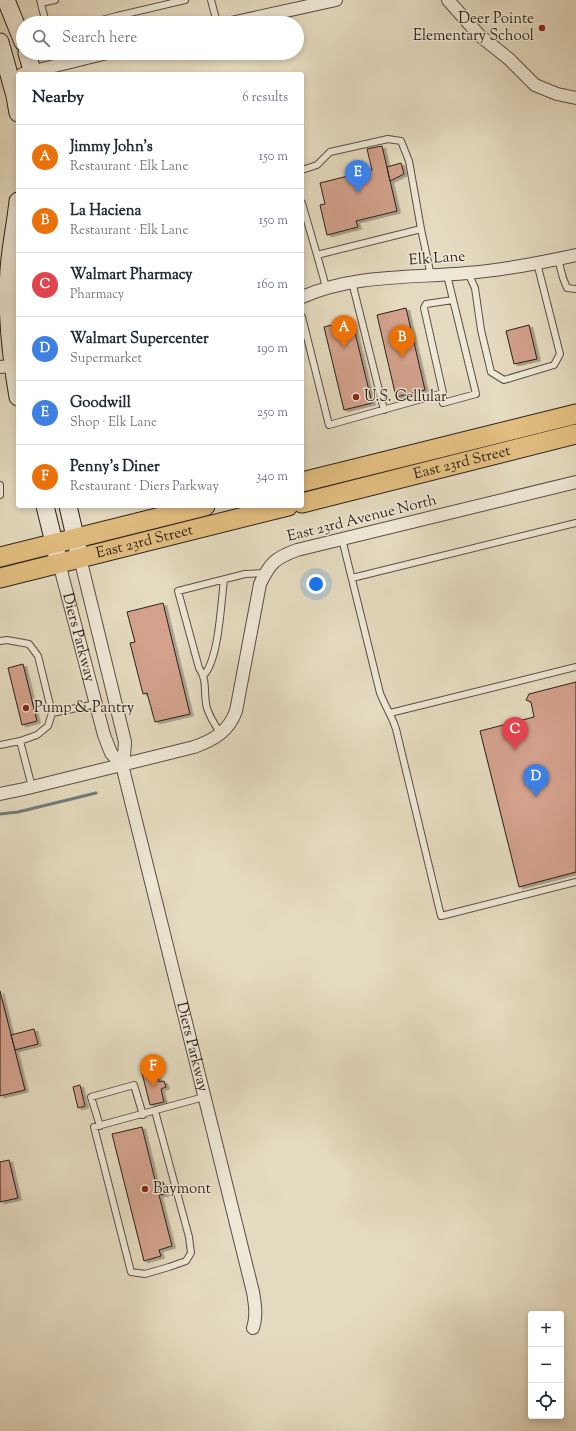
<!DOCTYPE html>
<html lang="en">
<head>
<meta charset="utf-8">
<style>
	:root { --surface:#fff; --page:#f2f2f3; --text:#1f2937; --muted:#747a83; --line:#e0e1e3; --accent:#d93025 }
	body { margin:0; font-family:"Sorts Mill Goudy",serif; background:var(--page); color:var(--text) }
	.controls { position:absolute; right:12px; bottom:12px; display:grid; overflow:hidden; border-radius:4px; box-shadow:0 2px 6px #0003 }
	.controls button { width:36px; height:36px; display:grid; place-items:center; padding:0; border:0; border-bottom:1px solid var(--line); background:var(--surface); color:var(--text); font:20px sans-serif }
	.you { position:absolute; left:316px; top:584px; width:14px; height:14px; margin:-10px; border:3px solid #fff; border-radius:50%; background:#1a73e8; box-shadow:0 0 0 6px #1a73e833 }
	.badge { display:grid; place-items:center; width:26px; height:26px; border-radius:50%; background:var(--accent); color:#fff; font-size:13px; font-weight:700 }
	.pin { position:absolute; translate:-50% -33px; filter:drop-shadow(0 1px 2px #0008) }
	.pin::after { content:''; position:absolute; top:21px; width:14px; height:12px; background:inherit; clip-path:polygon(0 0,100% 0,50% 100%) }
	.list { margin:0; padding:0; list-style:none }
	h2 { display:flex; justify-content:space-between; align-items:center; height:52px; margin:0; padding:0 16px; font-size:17px }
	h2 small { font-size:13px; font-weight:400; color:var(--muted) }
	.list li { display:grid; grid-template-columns:26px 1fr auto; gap:12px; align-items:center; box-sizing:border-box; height:64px; padding:0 16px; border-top:1px solid var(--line) }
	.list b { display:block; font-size:15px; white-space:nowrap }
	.list p { margin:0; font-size:13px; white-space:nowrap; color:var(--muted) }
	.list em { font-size:13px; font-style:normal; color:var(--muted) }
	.icon { flex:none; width:22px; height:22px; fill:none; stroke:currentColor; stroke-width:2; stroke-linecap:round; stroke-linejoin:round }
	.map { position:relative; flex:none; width:576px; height:1431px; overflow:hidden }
	.search { position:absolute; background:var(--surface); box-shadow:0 2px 6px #0003; left:16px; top:16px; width:288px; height:44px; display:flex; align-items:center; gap:10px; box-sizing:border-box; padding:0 14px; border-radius:22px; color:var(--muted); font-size:15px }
	.panel { position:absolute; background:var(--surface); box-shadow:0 2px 6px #0003; left:16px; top:72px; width:288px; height:436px; border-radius:4px }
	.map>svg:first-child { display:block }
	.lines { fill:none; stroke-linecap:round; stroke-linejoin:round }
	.stream { stroke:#6f7b7d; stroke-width:3 }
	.building { fill:#d3a18c; stroke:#2b1f1b; filter:url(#shadow) }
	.service-casing { stroke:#5a4e44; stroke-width:8 }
	.minor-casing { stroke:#5a4e44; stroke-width:14 }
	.secondary-casing { stroke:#2b1f1b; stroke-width:19 }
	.primary-casing { stroke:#2b1f1b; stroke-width:21 }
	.service { stroke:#eee8d6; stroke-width:6 }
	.minor { stroke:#eee8d6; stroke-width:12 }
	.secondary { stroke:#eee8d6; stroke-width:17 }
	.primary { stroke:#e2be80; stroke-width:19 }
	.poi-dot { fill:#8f2418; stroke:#eee8d6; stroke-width:1.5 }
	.labels { text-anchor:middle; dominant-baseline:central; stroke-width:3; stroke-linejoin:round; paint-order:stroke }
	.poi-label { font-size:15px; fill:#2b1f1b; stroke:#eee8d6; text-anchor:start }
	.street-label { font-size:15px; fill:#2b1f1b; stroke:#eee8d6 }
</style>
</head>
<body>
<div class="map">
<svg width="576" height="1431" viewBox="0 0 576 1431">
	<defs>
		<filter id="shadow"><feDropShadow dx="3.5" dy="2" stdDeviation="0" flood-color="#0004"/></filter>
	</defs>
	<rect width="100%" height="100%" fill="#e5dbc0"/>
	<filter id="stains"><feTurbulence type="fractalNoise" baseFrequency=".005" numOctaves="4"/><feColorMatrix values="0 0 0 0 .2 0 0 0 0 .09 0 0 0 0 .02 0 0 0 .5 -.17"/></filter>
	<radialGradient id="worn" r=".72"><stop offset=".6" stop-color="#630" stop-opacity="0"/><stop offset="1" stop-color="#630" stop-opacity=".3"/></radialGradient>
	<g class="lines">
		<!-- stream -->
		<path class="stream" d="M0 814 18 812 96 793"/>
	</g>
	<!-- building -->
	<path class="building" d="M382 146 397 211 356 221 358 227 327 235 320 205 325 204 320 183 372 170 367 149Z
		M401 163 404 174 390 181 387 167Z
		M406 308 425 390 396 397 377 315Z
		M352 320 372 403 344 410 324 327Z
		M529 325 537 359 514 364 506 331Z
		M163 603 190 714 155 722 147 693 143 694 130 643 135 642 127 612Z
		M23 664 37 721 22 725 8 668Z
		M576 682V872L519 887 480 731 534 717 531 702 526 700 529 694Z
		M0 991 25 1090 0 1096Z
		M34 1029 38 1044 15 1050 11 1035Z
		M155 1066 159 1082 164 1081 166 1087 161 1089 164 1102 150 1105 141 1069Z
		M80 1085 85 1106 78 1108 73 1087Z
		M142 1127 156 1184 163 1182 166 1194 159 1195 172 1246 159 1250 161 1256 144 1261 112 1134Z
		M9 1160 18 1198 0 1202V1162Z"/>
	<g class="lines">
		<defs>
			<path id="service" d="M40 0 46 23
				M211 0 217 23
				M41 3 55 0
				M117 16 185 0
				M90 23 117 16 119 23
				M302 170 317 165 330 152 388 139 401 141 409 161 421 229
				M302 203 317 255
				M558 259 563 278 567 288 576 289
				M468 273 475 288 481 330 491 372 504 380 554 365 560 354 537 263
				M352 282 384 410
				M326 287 317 255 421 229 431 276
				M302 317 329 425 443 393V403L476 394 447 275
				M443 393 424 308 426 304 453 300
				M0 485V495
				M342 539 380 693C385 706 392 716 396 729L441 916 576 882
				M352 578 576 523
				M0 641 7 640 29 644 38 656 52 713 48 726 37 735 20 741 0 745
				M204 675C219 658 221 603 224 580
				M52 713 96 704
				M390 713 576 667
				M221 734C215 725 210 718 207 708 203 694 208 680 199 668L178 591 245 574 265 573
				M20 741 32 787
				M155 1111 189 1237 191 1253 186 1261 169 1267 145 1274 131 1272 94 1127 204 1097
				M100 1126 91 1097 134 1085 143 1115"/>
			<g id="minor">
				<path d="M448 0 479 35 509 59 535 85 557 94 576 98"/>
				<path d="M231 23 336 0"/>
				<path d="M22 74 107 53"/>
				<path d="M302 297C354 274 412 278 467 273 504 270 540 263 576 255"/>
				<path d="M0 367 18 365"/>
				<path id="s1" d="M80 558 125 742 124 756 122 765 253 1292C255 1304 257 1316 253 1328"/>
				<path id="s2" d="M59 563 104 735 111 753 122 765"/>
				<path d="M0 794 24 789 194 747C214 740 229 731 236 711L260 584C270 563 275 558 297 550L576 482"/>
			</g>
			<path id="secondary" d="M6 0 23 42
				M0 42 15 96 18 113
				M27 53 33 74
				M18 201C16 221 12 240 10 259 5 305 10 351 18 397
				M45 506 59 563
				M68 506 80 558"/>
			<g id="primary">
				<path d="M302 482 576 414"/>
				<path id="s3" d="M302 503 576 434"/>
				<path d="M0 557 205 506"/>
				<path id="s4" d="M0 578 288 506"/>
			</g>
		</defs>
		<!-- service casing -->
		<use href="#service" class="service-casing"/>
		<!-- minor casing -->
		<use href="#minor" class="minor-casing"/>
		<!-- secondary casing -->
		<use href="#secondary" class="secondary-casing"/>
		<!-- primary casing -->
		<use href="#primary" class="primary-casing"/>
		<!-- service -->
		<use href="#service" class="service"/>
		<!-- minor -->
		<use href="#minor" class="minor"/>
		<!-- secondary -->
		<use href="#secondary" class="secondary"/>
		<!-- primary -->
		<use href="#primary" class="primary"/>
	</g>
	<!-- markers -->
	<g class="poi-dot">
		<circle cx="542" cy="28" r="4"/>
		<circle cx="356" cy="397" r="4"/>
		<circle cx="26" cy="708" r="4"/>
		<circle cx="145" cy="1189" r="4"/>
	</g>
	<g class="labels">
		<!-- poi labels -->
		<g class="poi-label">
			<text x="534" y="19" text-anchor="end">Deer Pointe<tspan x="534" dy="17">Elementary School</tspan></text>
			<text x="364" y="397">U.S. Cellular</text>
			<text x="34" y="708">Pump &amp; Pantry</text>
			<text x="153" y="1189">Baymont</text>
		</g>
		<!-- street labels -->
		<g class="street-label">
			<text transform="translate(437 259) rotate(-4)">Elk Lane</text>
			<text stroke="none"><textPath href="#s3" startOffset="165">East 23rd Street</textPath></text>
			<text transform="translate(362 519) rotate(-14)">East 23rd Avenue North</text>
			<text stroke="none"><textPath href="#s4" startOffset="149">East 23rd Street</textPath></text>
			<text stroke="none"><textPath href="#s2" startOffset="77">Diers Parkway</textPath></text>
			<text stroke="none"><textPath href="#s1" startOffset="503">Diers Parkway</textPath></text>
		</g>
	</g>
	<rect width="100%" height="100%" filter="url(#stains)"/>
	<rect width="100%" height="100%" fill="url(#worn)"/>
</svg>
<div class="controls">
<button>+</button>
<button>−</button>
<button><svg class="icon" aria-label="locate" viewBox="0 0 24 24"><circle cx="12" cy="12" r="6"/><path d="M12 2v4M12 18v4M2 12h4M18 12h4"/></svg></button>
</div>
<div class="you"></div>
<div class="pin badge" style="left:344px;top:348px;background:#e8710a">A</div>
<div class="pin badge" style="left:402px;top:358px;background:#e8710a">B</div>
<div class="pin badge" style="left:515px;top:750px;background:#e0444e">C</div>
<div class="pin badge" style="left:536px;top:797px;background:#3f7fe0">D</div>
<div class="pin badge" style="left:358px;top:193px;background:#3f7fe0">E</div>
<div class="pin badge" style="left:153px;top:1087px;background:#e8710a">F</div>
<div class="search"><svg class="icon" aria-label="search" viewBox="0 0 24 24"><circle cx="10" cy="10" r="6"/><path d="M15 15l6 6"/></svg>Search here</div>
<section class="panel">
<h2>Nearby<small>6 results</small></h2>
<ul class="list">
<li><span class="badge" style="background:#e8710a">A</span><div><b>Jimmy John's</b><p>Restaurant · Elk Lane</p></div><em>150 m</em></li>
<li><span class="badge" style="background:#e8710a">B</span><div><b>La Haciena</b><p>Restaurant · Elk Lane</p></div><em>150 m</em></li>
<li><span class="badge" style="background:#e0444e">C</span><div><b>Walmart Pharmacy</b><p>Pharmacy</p></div><em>160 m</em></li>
<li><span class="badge" style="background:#3f7fe0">D</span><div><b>Walmart Supercenter</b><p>Supermarket</p></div><em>190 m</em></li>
<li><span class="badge" style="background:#3f7fe0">E</span><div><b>Goodwill</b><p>Shop · Elk Lane</p></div><em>250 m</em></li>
<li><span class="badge" style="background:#e8710a">F</span><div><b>Penny's Diner</b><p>Restaurant · Diers Parkway</p></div><em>340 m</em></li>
</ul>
</section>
</div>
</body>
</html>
